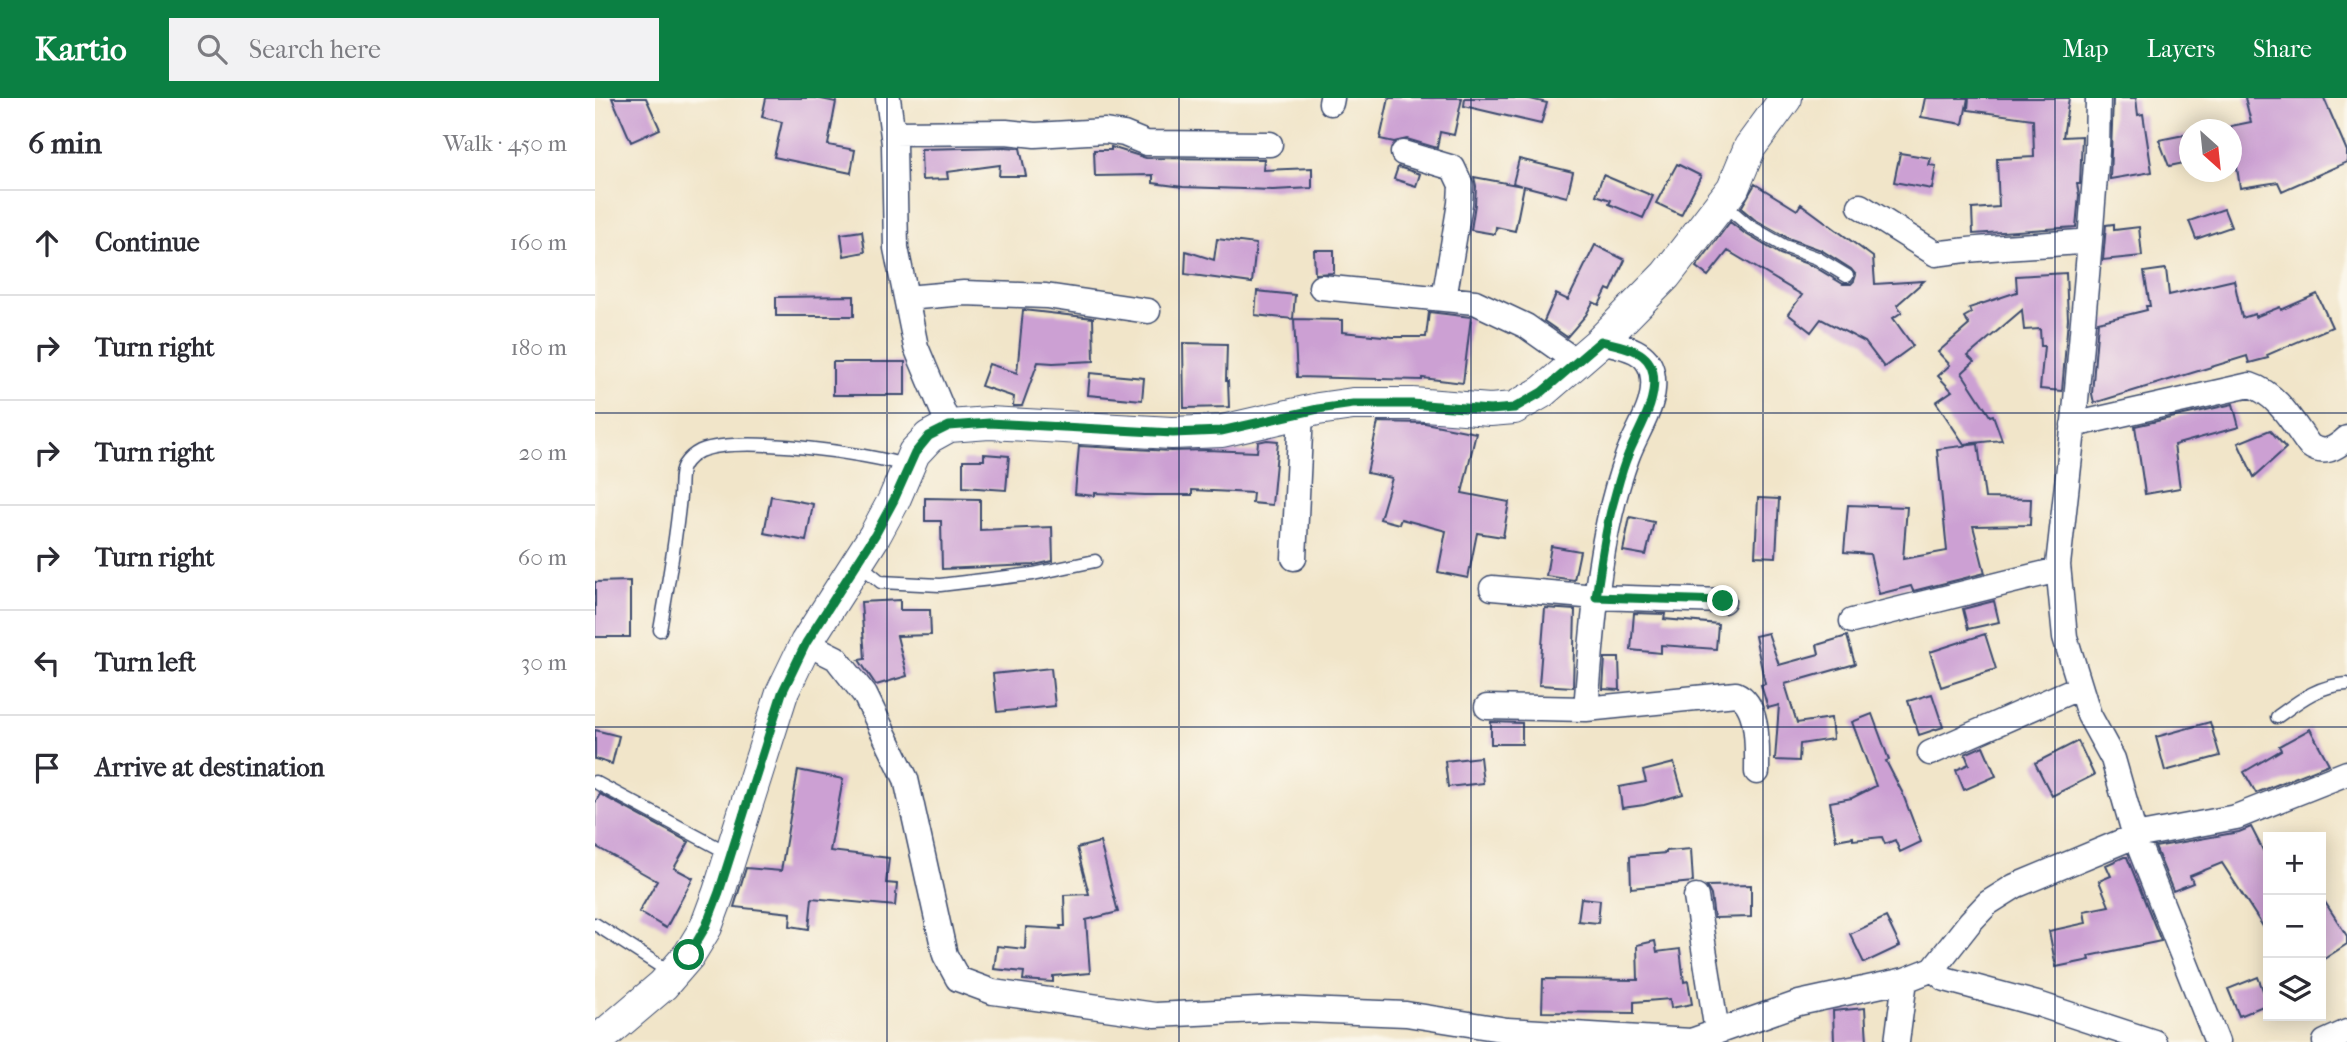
<!DOCTYPE html>
<html lang="en">
<head>
<meta charset="utf-8">
<style>
	:root { --surface:#fff; --page:#f2f2f3; --text:#2b2b33; --muted:#7c7c81; --line:#e1e1e2; --accent:#0b8043 }
	body { margin:0; font-family:"IM FELL French Canon",serif; background:var(--page); color:var(--text) }
	.controls { position:absolute; right:21px; bottom:21px; display:grid; overflow:hidden; border-radius:0px; box-shadow:0 4px 18px #0003 }
	.controls button { width:63px; height:63px; display:grid; place-items:center; padding:0; border:0; border-bottom:2px solid var(--line); background:var(--surface); color:var(--text); font:35px sans-serif }
	.compass { position:absolute; left:1584px; top:21px; width:63px; height:63px; border-radius:50%; background:var(--surface); box-shadow:0 4px 18px #0003; rotate:153deg }
	.stop { position:absolute; width:21px; height:21px; margin:-16px; border:5px solid #0b8043; border-radius:50%; background:#fff }
	.stop.end { background:#0b8043; border-color:#fff; box-shadow:0 2px 7px #0008 }
	.list { margin:0; padding:0; list-style:none }
	h2 { display:flex; justify-content:space-between; align-items:center; height:91px; margin:0; padding:0 28px; font-size:30px }
	h2 small { font-size:23px; font-weight:400; color:var(--muted) }
	.list li { display:grid; grid-template-columns:46px 1fr auto; gap:21px; align-items:center; box-sizing:border-box; height:105px; padding:0 28px; border-top:2px solid var(--line) }
	.list b { display:block; font-size:26px; white-space:nowrap }
	.list em { font-size:23px; font-style:normal; color:var(--muted) }
	.icon { flex:none; width:38px; height:38px; fill:none; stroke:currentColor; stroke-width:2; stroke-linecap:round; stroke-linejoin:round }
	.map { position:relative; flex:none; width:1752px; height:944px; overflow:hidden }
	header { display:flex; align-items:center; gap:42px; box-sizing:border-box; height:98px; padding:0 35px; background:var(--accent); color:#fff }
	header strong { font-size:33px }
	nav { display:flex; gap:38px; margin-inline-start:auto; font-size:24px }
	.search { width:490px; height:63px; background:var(--page); display:flex; align-items:center; gap:18px; box-sizing:border-box; padding:0 24px; border-radius:0px; color:var(--muted); font-size:26px }
	main { display:flex }
	aside { flex:1; background:var(--surface) }
	.map>svg:first-child { display:block }
	.building { fill:#cca0d3 }
	.lines { fill:none; stroke-linecap:round; stroke-linejoin:round }
	.service-casing { stroke:#3b4a6e; stroke-width:15 }
	.minor-casing { stroke:#3b4a6e; stroke-width:27 }
	.tertiary-casing { stroke:#3b4a6e; stroke-width:34 }
	.service { stroke:#fff; stroke-width:12 }
	.minor { stroke:#fff; stroke-width:24 }
	.tertiary { stroke:#fff; stroke-width:32 }
	.route { stroke:#0b8043; stroke-width:9 }
	.grid { fill:none; stroke:#1b2f5e; stroke-width:2; stroke-opacity:0.55 }
</style>
</head>
<body>
<header>
<strong>Kartio</strong>
<div class="search"><svg class="icon" aria-label="search" viewBox="0 0 24 24"><circle cx="10" cy="10" r="6"/><path d="M15 15l6 6"/></svg>Search here</div>
<nav><a>Map</a><a>Layers</a><a>Share</a></nav>
</header>
<main>
<aside>
<h2>6 min<small>Walk · 450 m</small></h2>
<ul class="list">
<li><svg class="icon" aria-label="ahead" viewBox="0 0 24 24"><path d="M12 20V5M6 11l6-6 6 6"/></svg><div><b>Continue</b></div><em>160 m</em></li>
<li><svg class="icon" aria-label="right" viewBox="0 0 24 24"><path d="M7 20v-9h11M14 6l5 5-5 5"/></svg><div><b>Turn right</b></div><em>180 m</em></li>
<li><svg class="icon" aria-label="right" viewBox="0 0 24 24"><path d="M7 20v-9h11M14 6l5 5-5 5"/></svg><div><b>Turn right</b></div><em>20 m</em></li>
<li><svg class="icon" aria-label="right" viewBox="0 0 24 24"><path d="M7 20v-9h11M14 6l5 5-5 5"/></svg><div><b>Turn right</b></div><em>60 m</em></li>
<li><svg class="icon" aria-label="left" viewBox="0 0 24 24"><path d="M17 20v-9H6M10 6l-5 5 5 5"/></svg><div><b>Turn left</b></div><em>30 m</em></li>
<li><svg class="icon" aria-label="arrive" viewBox="0 0 24 24"><path d="M6 21V4h12l-3 4 3 4H6"/></svg><div><b>Arrive at destination</b></div></li>
</ul>
</aside>
<div class="map">
<svg width="1752" height="944" viewBox="0 0 1752 944">
	<rect width="100%" height="100%" fill="#fbf7ec"/>
	<filter id="ink" filterUnits="userSpaceOnUse"><feTurbulence type="fractalNoise" baseFrequency=".0143" numOctaves="2"/><feDisplacementMap in="SourceGraphic" scale="14" xChannelSelector="R" yChannelSelector="G"/><feConvolveMatrix kernelMatrix="1 2 1 2 8 2 1 2 1" color-interpolation-filters="sRGB"/></filter>
	<filter id="wash" filterUnits="userSpaceOnUse"><feTurbulence type="fractalNoise" baseFrequency=".00686" numOctaves="4" result="noise"/><feDisplacementMap in="SourceGraphic" scale="28" xChannelSelector="R" yChannelSelector="G"/><feGaussianBlur stdDeviation="1.57" result="paint"/><feColorMatrix in="noise" values="0 0 0 0 0 0 0 0 0 0 0 0 0 0 0 0 0 1.4 0 .05"/><feComposite in="paint" operator="in"/></filter>
	<g filter="url(#wash)">
		<rect width="100%" height="100%" fill="#f1e5c9"/>
		<g id="blocks">
			<!-- building -->
			<path class="building" d="M17 0H51L65 31 36 44Z
				M171 0H221L241 4 233 47 260 52 256 75 179 59 187 24 167 19Z
				M794 0H867L859 37 845 34 842 50 812 41 799 44 785 41Z
				M870 0H931L952 5 946 26 869 8Z
				M1330 0H1373L1368 26 1326 19Z
				M1374 0H1474L1468 39 1487 38 1485 86H1482L1484 97 1481 129 1378 136 1377 111 1404 109 1402 61 1439 59 1438 21 1373 12Z
				M1518 0H1541L1543 17 1548 16 1557 74 1515 81Z
				M1650 0H1729L1752 53V64L1687 93 1683 84 1645 90 1640 55H1636V28L1656 24Z
				M1594 36V64L1574 68 1564 42Z
				M410 49 425 50 431 78H404L405 67 352 74 353 81 327 82 326 51Z
				M516 49 551 60 669 61 668 72 717 70V90L678 92 588 89 558 85V77L500 78 499 52H516Z
				M1305 55 1336 60 1334 67 1341 68 1337 91 1299 84Z
				M924 61 978 74 972 99 929 88 920 133 901 129 900 136 876 132 880 106 881 88 879 79 927 88 918 85Z
				M1082 66 1106 78 1086 117 1061 105Z
				M803 69 825 76 821 88 799 81Z
				M1008 77 1058 98 1048 120 1014 106 1016 102 1001 97Z
				M1160 86 1202 112 1206 106 1278 159 1280 186 1329 183 1302 207 1307 214 1298 220 1318 248 1289 269 1270 244 1226 221 1216 234 1193 216 1207 197 1133 153 1113 178 1101 169 1135 124 1149 135 1185 156 1218 168 1248 186H1256L1259 183 1261 177 1256 171 1226 152 1193 140 1159 121 1146 110Z
				M1629 111 1636 129 1601 141 1594 123Z
				M1519 126V132L1544 129 1547 158 1508 162 1511 127Z
				M267 133 270 154 249 158 246 136Z
				M622 141 661 146 657 185 590 176 591 153 619 162Z
				M1000 147 1030 162 1016 193 1012 191 1004 207 998 204 991 217 972 239 949 223 961 196 973 202Z
				M719 152H739V175L720 176Z
				M1571 171 1574 197 1639 182 1647 220 1660 216V219L1685 209 1686 212 1722 196 1737 229 1672 257 1673 260 1654 265 1652 258 1499 305 1497 296 1503 224 1552 212 1551 208H1555L1549 174Z
				M1471 175 1473 221 1467 293 1445 291 1449 248H1446L1445 231 1429 232 1427 212 1373 258 1379 264 1367 275 1395 318 1398 317 1407 342 1369 346 1341 304 1357 293 1343 278 1355 267 1343 254 1374 227 1369 219 1376 215 1374 210 1422 194 1421 178Z
				M662 193 700 197 698 221 660 217Z
				M259 198V218H181V199Z
				M428 212 498 220 499 263 458 265 443 264 427 308H418L419 299 386 288 394 266 422 275Z
				M834 214 876 219 868 285 827 280V282L702 279 699 221 747 222V234L798 239H831Z
				M588 245 632 246 631 283H633L634 309 589 310Z
				M238 264H310V297H238Z
				M495 275 549 280 547 302 493 297Z
				M1638 306 1644 329 1579 347 1585 390 1550 396 1540 328Z
				M783 324 830 325 881 335 867 395 914 404 908 439 882 435 873 480 843 474 851 433 806 421 804 426 785 421 797 380 772 375Z
				M1675 332 1691 350 1659 379 1643 345Z
				M672 342 683 343 677 407 657 405 658 395 597 392V397H550L500 395V398L480 396 484 348 576 353 612 352 662 354 663 344Z
				M1383 346 1390 400 1436 401 1435 427 1378 428 1390 475 1318 493 1316 488 1284 496 1275 456 1249 454 1253 407 1312 409 1308 461 1352 453 1342 351Z
				M389 356 414 358 411 392 368 389V362H389Z
				M176 398 218 406 211 443 169 435Z
				M330 400 385 401V432L457 429 458 463 439 467 347 471 346 423H330Z
				M1163 400 1184 401 1181 459 1160 458Z
				M1035 419 1059 424 1051 457 1028 453Z
				M956 448 985 453 979 482 951 478Z
				M35 483V539H0V484Z
				M305 502V512H335L336 537 302 538 312 578 281 587 264 562 270 561 266 504Z
				M1399 503 1404 524 1373 531 1368 511Z
				M950 510 980 512 978 589 944 587Z
				M1039 515 1070 516 1069 521 1123 526 1121 551 1066 547V555L1036 552Z
				M1173 535 1184 567 1224 556 1222 547 1252 538 1260 566 1190 586 1202 625 1236 620 1238 641 1205 646 1204 663 1180 662 1184 607 1173 610 1166 587 1170 586 1160 538Z
				M1390 536 1401 571 1346 589 1335 554Z
				M1010 560H1024L1025 592 1008 591Z
				M456 570 460 608 402 614 398 576Z
				M1337 596 1348 629 1324 637 1313 603Z
				M1277 616 1294 662 1291 663 1307 694 1326 744 1305 754 1300 742 1290 746 1287 739 1258 742V739L1241 742 1235 704 1257 700 1281 688 1257 624Z
				M896 624 927 625V646H896Z
				M1615 624 1625 658 1570 673 1561 639Z
				M1715 631 1734 666 1661 695 1649 674 1686 652 1684 648Z
				M0 632 24 638 17 666 0 661Z
				M1483 643 1499 677 1457 698 1440 665Z
				M1388 648 1401 678 1369 692 1361 672 1374 666 1370 656Z
				M885 659 888 685 853 689 850 663Z
				M1079 665 1088 696 1049 707 1027 710 1024 689 1051 684 1048 673Z
				M203 672 248 681 235 753 294 760 291 785 302 786 300 808 217 800 214 831 195 828 196 815 139 809 151 770 186 773Z
				M5 696 94 744 79 770 98 780 71 830 44 814 62 783 0 748V705Z
				M1656 729 1673 762V836L1627 765 1595 778 1598 785 1578 793 1560 749 1644 734Z
				M505 744 523 814 491 822 495 875 458 878V884L428 882 429 874 399 871 402 848 430 851 431 829 466 831 465 828H470L469 797 494 796 482 750Z
				M1096 751 1098 784 1036 790 1035 758 1071 755V753Z
				M1529 759H1532L1566 843 1494 858 1495 862 1461 869 1454 833 1491 825 1489 813 1514 808 1504 783 1516 778 1511 767Z
				M1156 787V819L1119 820 1116 797 1111 788Z
				M1726 798 1752 838V846L1726 863Z
				M986 800 1005 802 1003 825 983 823Z
				M1291 819 1305 848 1269 865 1255 836Z
				M1060 843 1062 854 1085 851 1089 884 1093 883 1097 906 1076 910 1075 901 1039 904V915L947 914 948 881 1043 882 1042 847Z
				M1663 879 1673 906 1644 918 1633 891Z
				M1270 910 1272 944H1239L1238 913Z"/>
		</g>
	</g>
	<g filter="url(#ink)">
		<use href="#blocks" fill-opacity="0" stroke="#3b4a6e" stroke-width="2"/>
		<g class="lines">
			<defs>
				<path id="service" d="M1127 105 1154 128 1189 148 1222 160 1252 178
					M264 466 286 484 345 487 438 476 500 463
					M65 532C73 487 81 443 85 398 86 389 84 375 89 367 93 361 99 356 105 353 145 337 271 355 313 368
					M1682 619C1704 603 1724 587 1752 586
					M0 684 135 756
					M0 826 76 875"/>
				<path id="minor" d="M293 0 299 46 301 150 321 249 354 328
					M1503 0 1502 53 1495 143 1480 314 1463 467 1470 539 1494 617 1518 661 1540 738 1622 944
					M736 5 737 0
					M298 35 411 34 440 37 510 33 529 36 551 45 675 46
					M808 55 858 70 866 87 865 105 849 201
					M1265 108 1341 156C1391 148 1444 148 1495 143
					M726 189 880 204 931 228 982 264
					M311 200 369 195 451 198 553 213
					M1478 327 1655 287C1683 296 1697 324 1714 347 1728 358 1740 351 1752 340
					M699 460 706 315
					M897 490 1001 499 1128 503
					M1257 523 1463 472
					M211 545 241 560 270 597 311 681 350 857 363 881 398 894 560 917 684 911 811 916 912 932 1096 943 1204 905 1310 882 1338 871 1375 824 1393 805 1420 788 1540 738 1641 719 1752 675
					M892 609 991 611 1141 596C1165 606 1162 652 1162 674
					M991 611C998 527 1003 439 1032 359 1041 333 1064 305 1057 274 1052 251 1026 248 1006 243
					M1335 655 1485 589
					M1101 799 1122 934
					M1338 871 1350 881 1446 907 1559 944
					M1302 944 1310 882
					M1730 944 1752 934"/>
				<path id="tertiary" d="M1 944 68 887 94 857 111 829 124 794 187 595 211 545 280 437 299 402 319 355 334 339 354 328 394 325 577 335 627 333 723 311 758 306H817L895 312 919 310 947 294 1006 243 1071 177 1138 90 1155 49 1191 0"/>
			</defs>
			<!-- service casing -->
			<use href="#service" class="service-casing"/>
			<!-- minor casing -->
			<use href="#minor" class="minor-casing"/>
			<!-- tertiary casing -->
			<use href="#tertiary" class="tertiary-casing"/>
			<!-- service -->
			<use href="#service" class="service"/>
			<!-- minor -->
			<use href="#minor" class="minor"/>
			<!-- tertiary -->
			<use href="#tertiary" class="tertiary"/>
		</g>
	</g>
	<g class="lines" filter="url(#ink)">
		<!-- route -->
		<path class="route" d="M94 857 111 828 124 794 187 595 211 545 280 437 299 402 320 355 334 338 354 328 394 325 578 335 626 333 723 311 758 306H817L895 312 919 310 947 294 1006 243C1026 248 1054 251 1058 275 1063 304 1043 332 1033 357 1026 373 1022 392 1017 409 1009 438 1006 469 1001 499L1128 503"/>
	</g>
	<!-- grid -->
	<path class="grid" d="M292 0V944M584 0V944M876 0V944M1168 0V944M1460 0V944M0 315H1752M0 629H1752"/>
</svg>
<div class="controls">
<button>+</button>
<button>−</button>
<button><svg class="icon" aria-label="layers" viewBox="0 0 24 24"><path d="M12 4l9 5-9 5-9-5zM3 14l9 5 9-5"/></svg></button>
</div>
<svg class="compass" viewBox="-18 -18 36 36"><path d="M0-13l5 13h-10z" fill="#e53935"/><path d="M0 13l5-13h-10z" fill="#7c7c81"/></svg>
<div class="stop" style="left:94px;top:857px"></div>
<div class="stop end" style="left:1128px;top:503px"></div>
</div>
</main>
</body>
</html>
